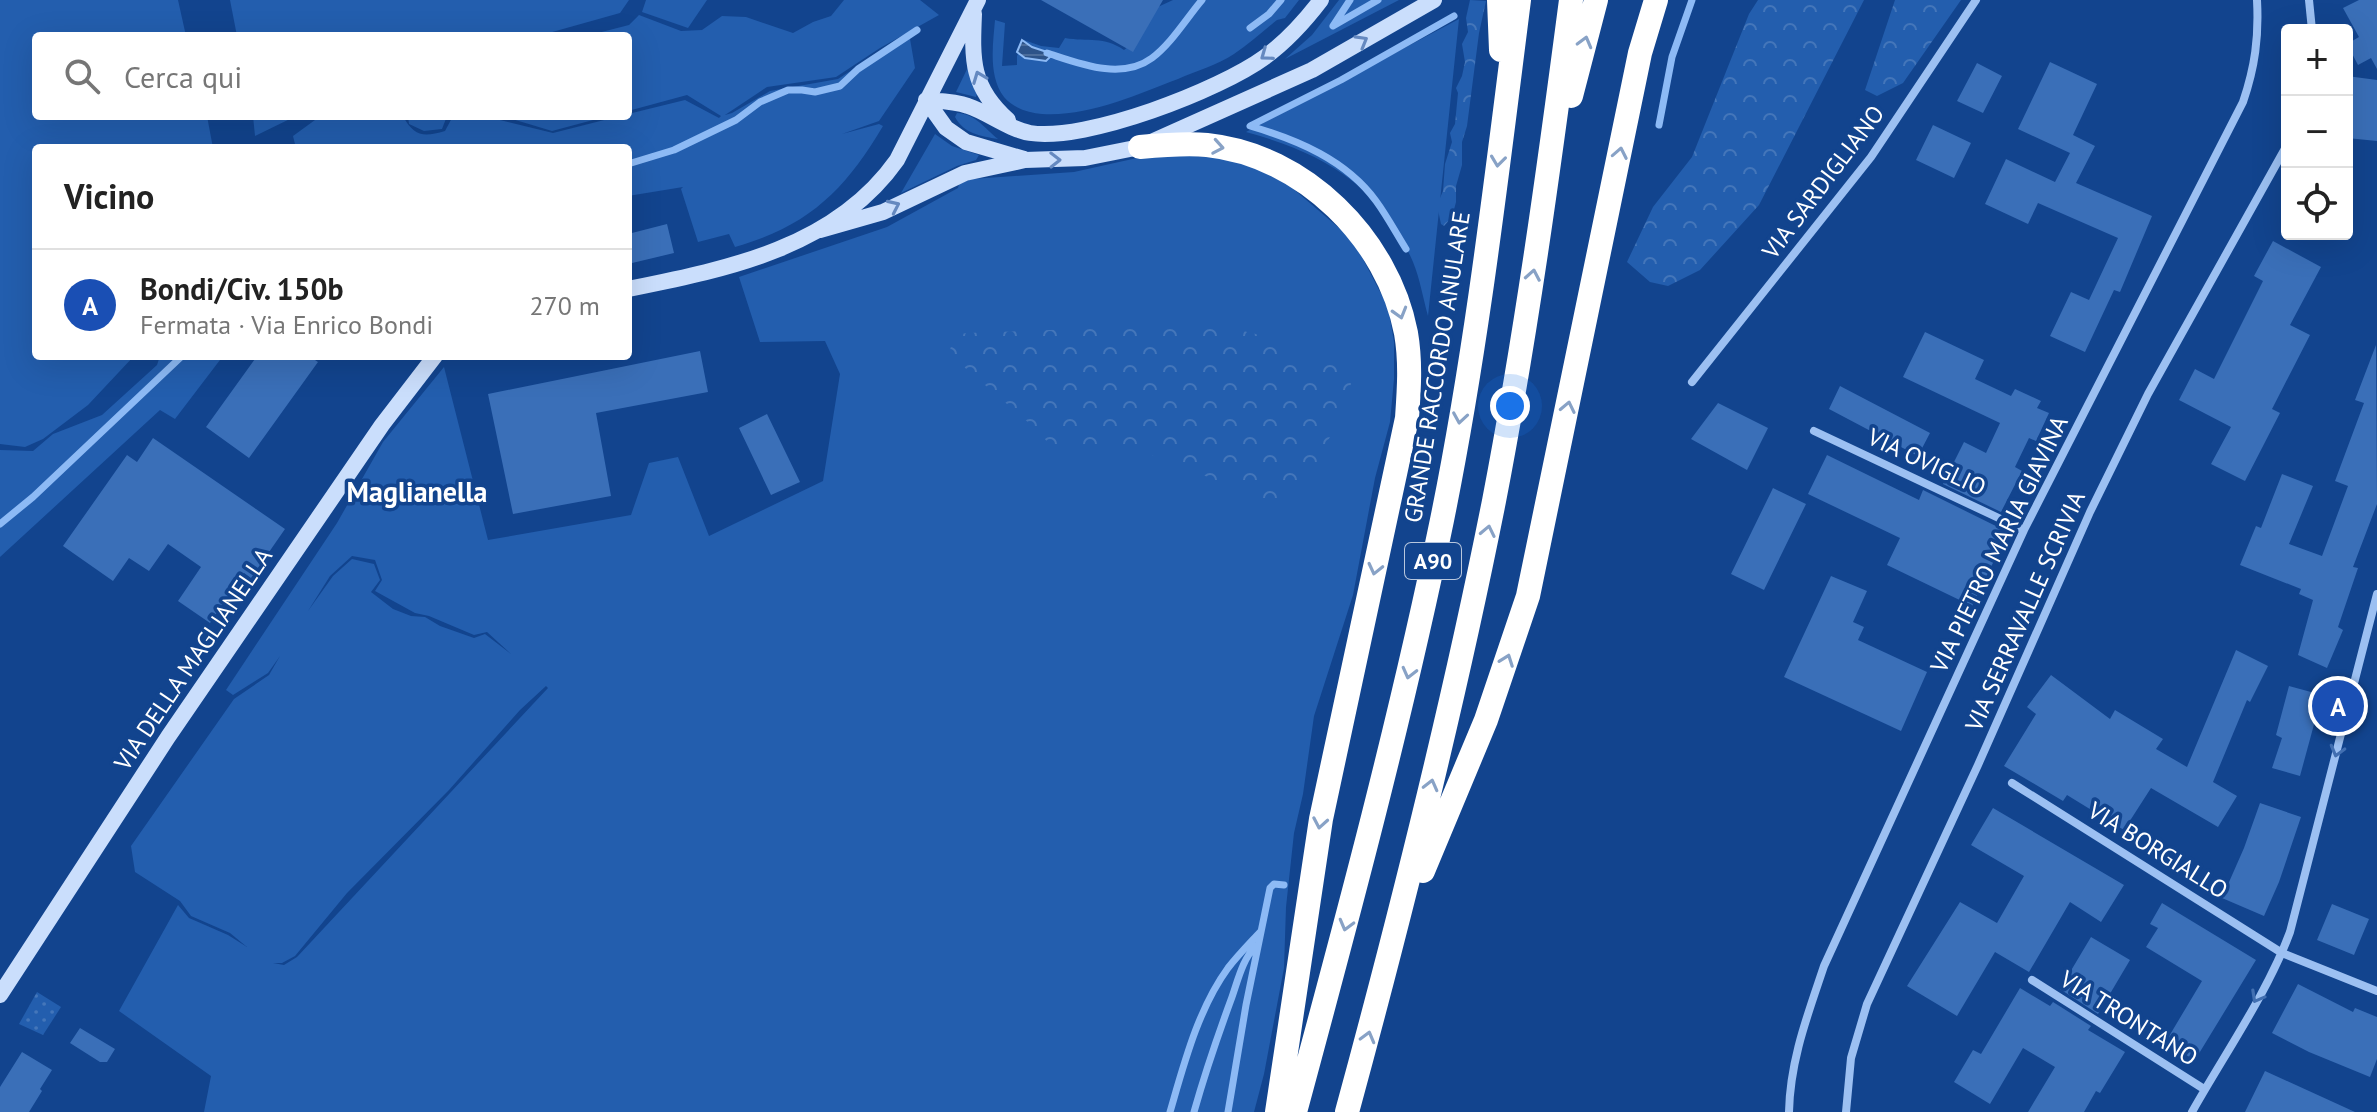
<!DOCTYPE html>
<html lang="it">
<head>
<meta charset="utf-8">
<style>
	:root { --surface:#fff; --page:#f2f2f2; --text:#222; --muted:#767676; --line:#e0e0e0; --accent:#85733c }
	body { margin:0; font-family:"PT Sans",sans-serif; background:var(--page); color:var(--text) }
	.controls { position:absolute; right:24px; top:24px; display:grid; overflow:hidden; border-radius:8px; box-shadow:0 8px 32px #0002 }
	.controls button { width:72px; height:72px; display:grid; place-items:center; padding:0; border:0; border-bottom:2px solid var(--line); background:var(--surface); color:var(--text); font:40px sans-serif }
	.you { position:absolute; left:1510px; top:406px; width:28px; height:28px; margin:-20px; border:6px solid #fff; border-radius:50%; background:#1a73e8; box-shadow:0 0 0 12px #1a73e833 }
	.badge { display:grid; place-items:center; width:52px; height:52px; border-radius:50%; background:var(--accent); color:#fff; font-size:26px; font-weight:700 }
	.pin { position:absolute; translate:-50% -50%; border:4px solid #fff; box-shadow:0 2px 8px #0006 }
	.list { margin:0; padding:0; list-style:none }
	h2 { display:flex; justify-content:space-between; align-items:center; height:104px; margin:0; padding:0 32px; font-size:34px }
	h2 small { font-size:26px; font-weight:400; color:var(--muted) }
	.list li { display:grid; grid-template-columns:52px 1fr auto; gap:24px; align-items:center; box-sizing:border-box; height:112px; padding:0 32px; border-top:2px solid var(--line) }
	.list b { display:block; font-size:30px; white-space:nowrap }
	.list p { margin:0; font-size:26px; white-space:nowrap; color:var(--muted) }
	.list em { font-size:26px; font-style:normal; color:var(--muted) }
	.icon { flex:none; width:44px; height:44px; fill:none; stroke:currentColor; stroke-width:2; stroke-linecap:round; stroke-linejoin:round }
	.map { position:relative; flex:none; width:2377px; height:1112px; overflow:hidden }
	.search { position:absolute; background:var(--surface); box-shadow:0 8px 32px #0002; left:32px; top:32px; width:600px; height:88px; display:flex; align-items:center; gap:20px; box-sizing:border-box; padding:0 28px; border-radius:8px; color:var(--muted); font-size:30px }
	.panel { position:absolute; background:var(--surface); box-shadow:0 8px 32px #0002; left:32px; top:144px; width:600px; height:216px; border-radius:8px }
	.map>svg:first-child { display:block }
	.green { fill:#235eae; fill-rule:evenodd }
	.forest { fill:url(#forest-crowns) }
	.garden { fill:url(#garden-dots) }
	.water { fill:url(#water-rules); stroke:#8dbaf5; stroke-width:2 }
	.lines { fill:none; stroke-linecap:round; stroke-linejoin:round }
	.stream { stroke:#8dbaf5; stroke-width:7 }
	.building { fill:#3a6fb8 }
	.street { stroke:#9cc0f2; stroke-width:8 }
	.secondary { stroke:#cadefc; stroke-width:16 }
	.highway { stroke:#fff; stroke-width:24 }
	.oneway { stroke:#6589c0 }
	.oneway2 { stroke:#88a2c6 }
	.oneway3 { stroke:#426fb1 }
	.labels { text-anchor:middle; dominant-baseline:central; stroke-width:7; stroke-linejoin:round; paint-order:stroke }
	.shield { fill:#12448e; stroke:#b8c7dd; stroke-width:2 }
	.shield-label { font-size:22px; font-weight:bold; fill:#fff }
	.street-label { font-size:24px; fill:#fff; stroke:#12448e }
	.quarter-label { font-size:28px; font-weight:bold; fill:#fff; stroke:#12448e }
</style>
</head>
<body>
<div class="map">
<svg width="2377" height="1112" viewBox="0 0 2377 1112">
	<defs>
		<pattern id="forest-crowns" width="20" height="18" patternUnits="userSpaceOnUse" patternTransform="scale(2)"><rect width="20" height="18" fill="#235eae"/><path d="M2 6a3 3 0 1 1 6 0M12 15a3 3 0 1 1 6 0" fill="none" stroke="#4476ba"/></pattern>
		<pattern id="garden-dots" width="8" height="8" patternUnits="userSpaceOnUse" patternTransform="scale(2)"><rect width="8" height="8" fill="#235eae"/><path d="M2 2h.1M6 6h.1" fill="none" stroke="#4476ba" stroke-width="1.8" stroke-linecap="round"/></pattern>
		<pattern id="water-rules" width="6" height="5" patternUnits="userSpaceOnUse" patternTransform="scale(2)"><rect width="6" height="5" fill="#2d5389"/><path d="M0 2.5h6" fill="none" stroke="#4c6d9b"/></pattern>
	</defs>
	<rect width="100%" height="100%" fill="#12448e"/>
	<!-- green -->
	<path class="green" d="M0 0H178L186 36H36V116H207L213 148H36V356H134L88 405 43 439 25 447 0 444Z
		M230 0H629L620 13 538 36H237Z
		M646 0H707L688 28 642 12Z
		M844 0H920L939 15 880 48 836 77 767 87 725 115 732 113 770 91 838 79 909 33 915 68 879 121 842 134 879 124 883 126C845 190 809 226 735 247L729 234 698 242 681 189 683 187 628 196V148H296L293 136 315 120 326 116H403C414 137 424 137 445 131L453 116 496 119 553 133 620 116H628V114L685 100 719 118 721 116 687 95 628 111V36H586L629 25 639 15 681 31 702 30 722 16 746 17 793 33 813 22 831 16Z
		M1173 0H1299L1285 18 1277 20C1263 31 1249 44 1234 54 1217 65 1196 71 1178 79 1136 95 1088 117 1042 114 1029 113 1013 108 1004 97 988 76 993 44 995 20L1005 23 1002 66 1017 65V56L1024 40 1041 46 1059 48 1065 38C1088 42 1104 36 1124 50L1129 46 1149 11Z
		M1339 0H1399L1285 59 1312 35Z
		M1459 19 1428 316C1423 298 1420 279 1413 262 1380 185 1323 153 1246 132Z
		M969 65 977 93 976 97 956 92Z
		M957 113C976 114 984 128 998 139 981 136 964 134 955 117Z
		M253 116H296L255 136Z
		M408 116H447L442 129 424 131 409 124Z
		M502 116H608L552 131Z
		M935 134 952 146 979 155 976 160 957 166 901 193Z
		M1165 154 1222 158 1248 164 1290 186 1353 240 1388 307 1394 342V379L1390 422 1375 478 1353 595 1314 716 1303 794 1294 833 1286 907 1284 968 1264 1074 1254 1112H204L211 1076 119 1011 178 905 189 918 228 935 247 947 230 933 191 916 180 901 135 872 131 846 234 699 269 675 280 656 268 673 233 695 226 690 337 523 383 442 444 367 488 540 631 515 649 463 678 457 709 536 823 481 840 374 825 341 760 342 739 277 887 227 958 188 959 184 972 179 1074 172 1137 158ZM352 556 375 560 382 580 375 591 415 613 429 616 474 635 487 632 511 654 485 634 474 638 440 626 425 617 411 616 393 609 371 592 380 580 374 564 352 559 333 576 308 611 330 576ZM546 686 548 688 297 957 284 965 273 963H282L295 956 347 893 449 790 520 710Z
		M160 356H223L175 419 160 410 0 557V450L33 451 53 434 102 415 157 365Z"/>
	<!-- forest -->
	<path class="forest" d="M1470 0 1486 1 1479 33 1467 126 1462 142V165L1456 186V202L1452 217 1444 226 1441 224 1437 205 1443 191 1445 164 1452 142 1450 133 1455 124 1458 93 1456 88 1462 76 1465 62 1462 44 1468 32 1466 18Z
		M1758 0H1864L1759 205 1700 270 1668 286 1650 282 1627 262 1653 207 1692 157 1749 14Z
		M1895 0H1961L1903 83 1877 96 1865 90Z
		M1214 324 1264 336 1281 352 1304 369 1336 358 1353 363 1349 401 1297 499 1276 509 1241 490 1134 448 1076 455 1057 453 1037 430 949 354 954 335 967 333Z"/>
	<!-- garden -->
	<path class="garden" d="M37 992 61 1007 43 1035 19 1024Z"/>
	<!-- water -->
	<path class="water" d="M1022 40 1032 47 1053 54 1046 61 1025 58 1017 52Z"/>
	<g class="lines">
		<!-- stream -->
		<path class="stream" d="M1350 0 1333 26 1378 0
			M1250 28 1269 14 1281 0
			M1047 53C1078 63 1121 81 1152 58 1171 44 1186 19 1202 0
			M1659 125 1672 57 1692 0
			M628 164 674 150 736 120 760 102 788 90H802L815 92 840 86 858 69 917 30
			M1406 249C1396 233 1387 216 1376 201 1346 160 1298 140 1250 126L1341 80 1454 16
			M0 524 33 497 182 356
			M1170 1112C1184 1064 1198 1009 1228 968 1238 955 1250 943 1261 931
			M1194 1112C1205 1073 1218 1035 1232 997 1238 980 1243 958 1256 946
			M1228 1112 1246 1005 1270 888 1274 884 1284 885"/>
	</g>
	<!-- building -->
	<path class="building" d="M1041 0H1163L1133 52Z
		M2359 0H2377V69L2371 58 2358 65 2347 44 2359 37 2343 8Z
		M2050 62 2097 84 2073 135 2095 146 2076 183 2152 216 2120 292 2114 290 2085 352 2050 336 2071 292 2089 300 2118 238 2038 203 2028 224 1985 204 2006 159 2055 182 2070 153 2018 129Z
		M1977 63 2002 76 1983 113 1957 101Z
		M2347 76 2377 80V141L2347 138Z
		M1933 125 1971 143 1954 178 1916 160Z
		M667 224 674 253 628 264V234Z
		M2273 241 2321 267 2290 325 2310 335 2272 409 2280 413 2245 481 2211 464 2231 427 2179 400 2195 369 2214 379 2263 281 2254 276Z
		M1925 332 1984 360 1975 379 2011 396 2015 389 2041 401 2037 408 2049 413 2036 441 2029 438 2015 467 2022 471 2001 512 1943 484 1964 442 1986 453 2000 423 1903 377Z
		M2376 345 2377 504 2353 567 2358 568 2338 627 2343 630 2327 668 2298 655 2313 600 2299 594 2301 589 2240 565 2256 526 2261 528 2282 474 2313 486 2289 544 2322 556 2348 486 2335 481 2364 403 2355 400Z
		M700 351 708 392 596 413 611 496 513 514 488 394Z
		M257 356H309L318 362 249 458 206 427Z
		M1840 386 1930 433 1918 456 1829 409Z
		M1718 403 1768 428 1747 470 1691 439Z
		M767 414 800 482 771 495 739 428Z
		M153 438 285 529 251 578 244 573 210 623 178 601 201 567 168 544 149 571 129 558 113 581 63 546 127 455 137 462Z
		M1827 455 1919 500 1923 490 2008 532 1972 606 1887 565 1900 538 1808 494Z
		M1773 488 1806 504 1764 590 1731 574Z
		M1831 576 1867 591 1853 622 1864 627 1858 640 1927 672 1901 731 1784 677Z
		M2236 650 2268 666 2250 702 2247 700 2213 782 2237 796 2218 827 2151 788 2124 830 2067 795 2063 801 2004 766 2036 714 2027 707 2051 675 2110 719 2115 710 2163 739 2156 749 2187 767Z
		M2289 686 2322 695 2300 776 2272 768 2282 738 2276 735Z
		M2260 803 2301 817 2279 882 2264 916 2222 898 2244 848Z
		M1993 808 2124 885 2101 922 2070 902 2029 972 1995 952 1957 1016 1907 986 1960 902 1997 923 2024 876 1971 845Z
		M2162 903 2256 960 2195 1060 2165 1043 2202 981 2146 947 2158 928 2150 924Z
		M2332 904 2369 919 2354 955 2317 940Z
		M2091 937 2130 960 2098 1014 2060 989Z
		M2298 984 2353 1012 2355 1008 2377 1017V1059L2370 1077 2309 1052 2272 1033Z
		M2020 988 2050 1006 2053 1002 2091 1026 2088 1030 2125 1052 2100 1093 2096 1091 2084 1112H2028L2055 1067 2023 1048 1990 1104 1954 1082 1973 1050 1981 1054Z
		M80 1028 115 1049 107 1062H100L70 1043Z
		M22 1052 52 1070 40 1089 42 1091 29 1112H0V1087Z
		M2265 1071 2355 1112H2245Z"/>
	<g class="lines">
		<!-- street -->
		<path class="street" d="M2309 0 2312 30
			M1692 382 1871 157 1976 0
			M1814 431 2024 530
			M2012 783 2282 953 2377 991
			M2032 980 2204 1089
			M1789 1112C1790 1060 1808 1014 1824 966L2024 530 2243 102C2255 67 2259 37 2257 0
			M1846 1112 1851 1058 1867 1004 1978 765 2090 512 2148 394 2287 145
			M2192 1112C2224 1055 2268 992 2290 932L2377 594"/>
		<!-- secondary -->
		<path class="secondary" d="M974 14C972 60 971 87 1008 120
			M926 100C940 101 955 101 968 106 989 113 1008 129 1030 133 1086 142 1220 90 1265 57 1287 41 1305 21 1321 0
			M926 100 946 128 966 142 1024 159
			M820 230 883 212 965 173 1025 160 1085 158 1140 147 1312 70 1434 0
			M628 289C727 269 835 248 897 160L978 0
			M0 995 168 737 382 425 435 356"/>
		<!-- highway -->
		<path class="highway" d="M1499 0 1501 50
			M1571 96 1596 0
			M1140 147C1162 145 1185 143 1207 145 1304 155 1388 239 1406 333 1411 362 1409 390 1407 418L1321 819 1277 1112
			M1423 871 1486 720 1528 596 1640 53 1656 0
			M1295 1112C1348 916 1401 719 1442 520 1477 348 1497 173 1519 0
			M1347 1112C1402 910 1453 707 1494 501 1526 335 1549 168 1571 0"/>
	</g>
	<!-- one-way arrows -->
	<defs><path id="oneway-chevron" d="M-2-3.5L2.5 0L-2 3.5" fill="none" stroke-width="1.6" stroke-linecap="round" stroke-linejoin="round" transform="scale(2)"/></defs>
	<g class="oneway">
		<use href="#oneway-chevron" transform="translate(1362 41) rotate(-30)"/>
		<use href="#oneway-chevron" transform="translate(1266 55) rotate(144)"/>
		<use href="#oneway-chevron" transform="translate(979 77) rotate(-111)"/>
		<use href="#oneway-chevron" transform="translate(1055 160) rotate(-1)"/>
		<use href="#oneway-chevron" transform="translate(894 206) rotate(-25)"/>
	</g>
	<g class="oneway2">
		<use href="#oneway-chevron" transform="translate(1585 42) rotate(-75)"/>
		<use href="#oneway-chevron" transform="translate(1218 147) rotate(10)"/>
		<use href="#oneway-chevron" transform="translate(1620 153) rotate(-79)"/>
		<use href="#oneway-chevron" transform="translate(1498 161) rotate(97)"/>
		<use href="#oneway-chevron" transform="translate(1533 275) rotate(-80)"/>
		<use href="#oneway-chevron" transform="translate(1400 313) rotate(74)"/>
		<use href="#oneway-chevron" transform="translate(1568 407) rotate(-78)"/>
		<use href="#oneway-chevron" transform="translate(1460 418) rotate(99)"/>
		<use href="#oneway-chevron" transform="translate(1488 531) rotate(-78)"/>
		<use href="#oneway-chevron" transform="translate(1375 569) rotate(103)"/>
		<use href="#oneway-chevron" transform="translate(1507 660) rotate(-70)"/>
		<use href="#oneway-chevron" transform="translate(1409 673) rotate(104)"/>
		<use href="#oneway-chevron" transform="translate(1431 785) rotate(-76)"/>
		<use href="#oneway-chevron" transform="translate(1320 823) rotate(100)"/>
		<use href="#oneway-chevron" transform="translate(1346 925) rotate(105)"/>
		<use href="#oneway-chevron" transform="translate(1368 1037) rotate(-75)"/>
	</g>
	<g class="oneway3">
		<use href="#oneway-chevron" transform="translate(2337 751) rotate(105)"/>
		<use href="#oneway-chevron" transform="translate(2257 997) rotate(119)"/>
	</g>
	<g class="labels">
		<!-- shield labels -->
		<rect class="shield" x="1405" y="543" width="56" height="36" rx="6"/>
		<g class="shield-label">
			<text x="1433" y="561">A90</text>
		</g>
		<!-- street labels -->
		<g class="street-label">
			<text transform="translate(1823 182) rotate(-53)">VIA SARDIGLIANO</text>
			<text transform="translate(1437 367) rotate(-81)">GRANDE RACCORDO ANULARE</text>
			<text transform="translate(1927 462) rotate(25)">VIA OVIGLIO</text>
			<text transform="translate(1999 544) rotate(-64)">VIA PIETRO MARIA GIAVINA</text>
			<text transform="translate(2025 611) rotate(-66)">VIA SERRAVALLE SCRIVIA</text>
			<text transform="translate(193 659) rotate(-56)">VIA DELLA MAGLIANELLA</text>
			<text transform="translate(2158 850) rotate(32)">VIA BORGIALLO</text>
			<text transform="translate(2129 1018) rotate(32)">VIA TRONTANO</text>
		</g>
		<!-- quarter labels -->
		<g class="quarter-label">
			<text x="417" y="491">Maglianella</text>
		</g>
	</g>
</svg>
<div class="controls">
<button>+</button>
<button>−</button>
<button><svg class="icon" aria-label="locate" viewBox="0 0 24 24"><circle cx="12" cy="12" r="6"/><path d="M12 2v4M12 18v4M2 12h4M18 12h4"/></svg></button>
</div>
<div class="you"></div>
<div class="pin badge" style="left:2338px;top:706px;background:#1a4fb4">A</div>
<div class="search"><svg class="icon" aria-label="search" viewBox="0 0 24 24"><circle cx="10" cy="10" r="6"/><path d="M15 15l6 6"/></svg>Cerca qui</div>
<section class="panel">
<h2>Vicino<small></small></h2>
<ul class="list">
<li><span class="badge" style="background:#1a4fb4">A</span><div><b>Bondi/Civ. 150b</b><p>Fermata · Via Enrico Bondi</p></div><em>270 m</em></li>
</ul>
</section>
</div>
</body>
</html>
